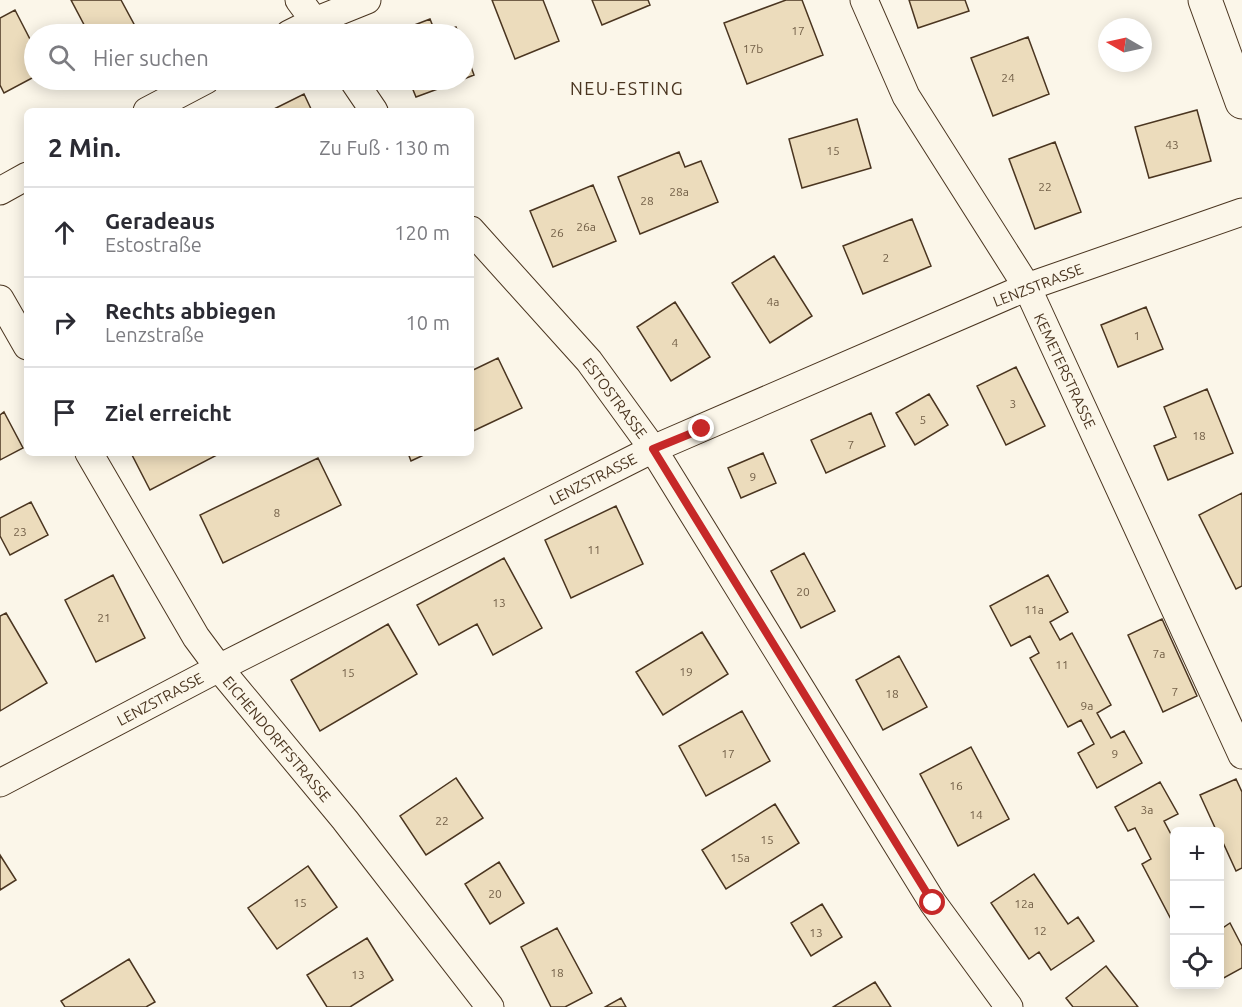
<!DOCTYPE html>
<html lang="de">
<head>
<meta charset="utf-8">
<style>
	:root { --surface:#fff; --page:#f7f7f7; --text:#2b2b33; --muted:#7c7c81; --line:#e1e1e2 }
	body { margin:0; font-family:Ubuntu,sans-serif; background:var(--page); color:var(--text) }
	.controls { position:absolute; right:18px; bottom:18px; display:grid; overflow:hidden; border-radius:9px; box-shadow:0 3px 15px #0003 }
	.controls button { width:54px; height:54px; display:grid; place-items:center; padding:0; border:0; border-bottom:2px solid var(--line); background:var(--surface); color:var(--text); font:30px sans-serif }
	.compass { position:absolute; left:1098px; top:18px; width:54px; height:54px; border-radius:50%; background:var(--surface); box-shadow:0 3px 15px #0003; rotate:279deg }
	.stop { position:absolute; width:18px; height:18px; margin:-14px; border:4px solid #c62828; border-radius:50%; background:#fff }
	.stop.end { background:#c62828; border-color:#fff; box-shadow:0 2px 6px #0008 }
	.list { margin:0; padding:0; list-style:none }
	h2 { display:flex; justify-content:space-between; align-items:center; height:78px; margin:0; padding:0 24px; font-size:26px }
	h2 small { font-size:20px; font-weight:400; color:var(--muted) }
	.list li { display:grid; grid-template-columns:39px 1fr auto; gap:18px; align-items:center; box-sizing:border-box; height:90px; padding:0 24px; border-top:2px solid var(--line) }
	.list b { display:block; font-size:22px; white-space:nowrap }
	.list p { margin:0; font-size:20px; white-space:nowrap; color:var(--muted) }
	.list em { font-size:20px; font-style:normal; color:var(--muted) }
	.icon { flex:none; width:33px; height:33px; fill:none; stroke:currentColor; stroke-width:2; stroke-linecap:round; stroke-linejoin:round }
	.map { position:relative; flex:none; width:1242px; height:1007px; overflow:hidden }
	.search { position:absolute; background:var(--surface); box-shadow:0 3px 15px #0003; left:24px; top:24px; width:450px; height:66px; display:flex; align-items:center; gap:15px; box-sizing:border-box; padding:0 21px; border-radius:33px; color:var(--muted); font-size:22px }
	.panel { position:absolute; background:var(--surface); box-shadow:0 3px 15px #0003; left:24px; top:108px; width:450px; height:348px; border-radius:9px }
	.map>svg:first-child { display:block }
	.building { fill:#ecdcbc; stroke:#4a3520; stroke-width:1.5 }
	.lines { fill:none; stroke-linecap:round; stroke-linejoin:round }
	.street-casing { stroke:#4a3520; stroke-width:29 }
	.secondary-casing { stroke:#4a3520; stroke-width:35 }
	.street { stroke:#fbf6e9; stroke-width:27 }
	.secondary { stroke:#fbf6e9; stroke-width:33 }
	.route { stroke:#c62828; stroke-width:8 }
	.labels { text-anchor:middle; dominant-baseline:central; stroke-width:4.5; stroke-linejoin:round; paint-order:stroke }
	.number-label { font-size:12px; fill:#725f47 }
	.street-label { font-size:15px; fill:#4a3520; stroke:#fbf6e9 }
	.quarter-label { font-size:18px; letter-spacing:1.5px; fill:#4a3520; stroke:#fbf6e9 }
</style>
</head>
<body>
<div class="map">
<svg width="1242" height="1007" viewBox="0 0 1242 1007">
	<rect width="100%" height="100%" fill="#fbf6e9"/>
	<!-- building -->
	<path class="building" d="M71 0H121L135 26 118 34H89Z
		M492 0H543L559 41 515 59Z
		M592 0H648L650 5 602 25Z
		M786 0H802L823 55 747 84 724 23Z
		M909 0H965L969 11 918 28Z
		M15 10 34 47V77L4 93 0 85V18Z
		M430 19 436 34H391Z
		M456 27 459 34H436Z
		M1028 37 1049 94 993 116 971 58Z
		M464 47 474 75 464 79Z
		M409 80H462L416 97Z
		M304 94 312 111H270Z
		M1197 110 1211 161 1149 178 1135 127Z
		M857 119 871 168 802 188 789 139Z
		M1055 142 1081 212 1035 229 1009 159Z
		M679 152 685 167 701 161 718 202 640 234 618 177Z
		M593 185 616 241 553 267 530 211Z
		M912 219 931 266 863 294 843 246Z
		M774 256 812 316 770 343 732 283Z
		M675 302 710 357 671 381 637 327Z
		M1146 307 1163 349 1118 367 1101 325Z
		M498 358 522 408 471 432V371Z
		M1016 367 1045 426 1006 445 977 386Z
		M1207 389 1233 453 1168 480 1154 446 1176 437 1164 407Z
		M929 394 948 425 915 445 896 413Z
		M4 412 23 448 0 460V415Z
		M871 413 885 446 826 473 811 440Z
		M131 453H216L217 455 150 490Z
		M408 453H428L411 461Z
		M763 453 776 483 741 498 728 468Z
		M318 458 341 505 223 563 200 515Z
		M1242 493V586L1236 589 1199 515Z
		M31 502 48 535 10 555 0 536V518Z
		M616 506 643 564 571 598 545 540Z
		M804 553 835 611 801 628 771 571Z
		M504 558 542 628 493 655 477 624 439 645 417 605Z
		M113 575 145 638 96 662 65 600Z
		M1048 575 1068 612 1050 622 1060 640 1072 633 1111 705 1097 713 1111 738 1124 731 1142 763 1097 788 1078 753 1094 744 1081 720 1068 727 1030 658 1039 653 1030 636 1011 646 990 606Z
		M6 613 47 683 0 711V616Z
		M1162 619 1197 696 1163 712 1128 635Z
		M388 624 417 674 320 731 291 680Z
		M702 632 728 674 663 715 636 672Z
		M899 656 927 707 883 730 856 680Z
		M742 711 770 761 706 796 679 746Z
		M971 747 1009 819 958 846 920 774Z
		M456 778 483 818 426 855 400 816Z
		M1236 779 1242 792V868L1236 871 1220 836V832H1217L1200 795Z
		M1160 782 1178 814 1164 821 1174 840V925L1142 864 1151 859 1135 828 1128 831 1115 807Z
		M775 804 799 843 726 889 702 850Z
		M0 855 16 880 0 890Z
		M499 862 524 903 490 924 465 884Z
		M308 866 337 907 277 949 248 908Z
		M1034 874 1068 924 1078 917 1094 941 1051 970 1039 952 1029 959 991 903Z
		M822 904 842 937 811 956 791 923Z
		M1230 923 1242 946V968L1220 980V926L1221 929Z
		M557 928 592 993 565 1007H551L521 947Z
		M367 938 393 980 350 1007H327L307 975Z
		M129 959 155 1002 146 1007H65L61 1001Z
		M1106 966 1138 1007H1073L1066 998Z
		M875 982 891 1007H833Z
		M621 998 626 1007H605Z"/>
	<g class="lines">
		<defs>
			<path id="street" d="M299 0 324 34
				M864 0 906 96 1027 287 1242 755
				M289 34 315 21 367 0
				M353 80 374 111
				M147 111 206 80
				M0 191 27 176
				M471 230 589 361 653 449 933 903 1009 1007
				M0 299 27 346
				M89 453 196 637 219 668 345 820 490 1007
				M0 783 219 668 653 449 1027 287 1242 212"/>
			<path id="secondary" d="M1205 0 1242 102"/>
		</defs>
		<!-- street casing -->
		<use href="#street" class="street-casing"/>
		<!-- secondary casing -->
		<use href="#secondary" class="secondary-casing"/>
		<!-- street -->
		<use href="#street" class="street"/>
		<!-- secondary -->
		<use href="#secondary" class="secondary"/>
	</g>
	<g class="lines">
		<!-- route -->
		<path class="route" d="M702 429 653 449 933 903"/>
	</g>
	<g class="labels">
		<!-- number labels -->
		<g class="number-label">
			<text x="798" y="30">17</text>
			<text x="753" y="48">17b</text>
			<text x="1008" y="77">24</text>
			<text x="1172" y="144">43</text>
			<text x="833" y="150">15</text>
			<text x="1045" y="186">22</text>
			<text x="679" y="191">28a</text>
			<text x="647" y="200">28</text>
			<text x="586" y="226">26a</text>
			<text x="557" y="232">26</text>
			<text x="886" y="257">2</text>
			<text x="773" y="301">4a</text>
			<text x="1137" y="335">1</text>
			<text x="675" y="342">4</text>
			<text x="1013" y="403">3</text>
			<text x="923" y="419">5</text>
			<text x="1199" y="435">18</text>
			<text x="851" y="444">7</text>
			<text x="753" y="476">9</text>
			<text x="277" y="512">8</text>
			<text x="20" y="531">23</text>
			<text x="594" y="549">11</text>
			<text x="803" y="591">20</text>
			<text x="499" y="602">13</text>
			<text x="1034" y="609">11a</text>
			<text x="104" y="617">21</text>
			<text x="1159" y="653">7a</text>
			<text x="1062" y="664">11</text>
			<text x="686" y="671">19</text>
			<text x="348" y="672">15</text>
			<text x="1175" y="691">7</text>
			<text x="892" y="693">18</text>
			<text x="1087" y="705">9a</text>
			<text x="728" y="753">17</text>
			<text x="1115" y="753">9</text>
			<text x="956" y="785">16</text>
			<text x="1147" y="809">3a</text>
			<text x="976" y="814">14</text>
			<text x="442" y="820">22</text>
			<text x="767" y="839">15</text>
			<text x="740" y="857">15a</text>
			<text x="495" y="893">20</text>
			<text x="300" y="902">15</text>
			<text x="1024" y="903">12a</text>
			<text x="1040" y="930">12</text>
			<text x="816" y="932">13</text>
			<text x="557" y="972">18</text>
			<text x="358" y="974">13</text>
		</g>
		<!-- street labels -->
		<g class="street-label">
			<text transform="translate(1038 285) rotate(-21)">LENZSTRASSE</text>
			<text transform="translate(1065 371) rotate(65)">KEMETERSTRASSE</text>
			<text transform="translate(615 398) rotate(53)">ESTOSTRASSE</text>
			<text transform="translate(593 479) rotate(-27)">LENZSTRASSE</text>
			<text transform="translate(160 699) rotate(-28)">LENZSTRASSE</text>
			<text transform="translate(277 739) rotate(50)">EICHENDORFFSTRASSE</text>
		</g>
		<!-- quarter labels -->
		<g class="quarter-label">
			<text x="627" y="88">NEU-ESTING</text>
		</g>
	</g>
</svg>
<div class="controls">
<button>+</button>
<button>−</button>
<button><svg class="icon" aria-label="locate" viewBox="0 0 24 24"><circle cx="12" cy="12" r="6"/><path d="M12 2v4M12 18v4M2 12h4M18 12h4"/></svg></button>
</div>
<svg class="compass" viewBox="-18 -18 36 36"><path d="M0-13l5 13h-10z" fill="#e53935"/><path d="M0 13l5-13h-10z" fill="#7c7c81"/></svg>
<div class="stop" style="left:933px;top:903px"></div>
<div class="stop end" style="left:702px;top:429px"></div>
<div class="search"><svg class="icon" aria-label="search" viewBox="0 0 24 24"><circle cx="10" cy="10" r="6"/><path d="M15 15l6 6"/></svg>Hier suchen</div>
<section class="panel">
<h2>2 Min.<small>Zu Fuß · 130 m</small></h2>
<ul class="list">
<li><svg class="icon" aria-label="ahead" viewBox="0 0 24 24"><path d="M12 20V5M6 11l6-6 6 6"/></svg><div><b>Geradeaus</b><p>Estostraße</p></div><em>120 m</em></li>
<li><svg class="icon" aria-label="right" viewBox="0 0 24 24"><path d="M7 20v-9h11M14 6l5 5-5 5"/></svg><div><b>Rechts abbiegen</b><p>Lenzstraße</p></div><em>10 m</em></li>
<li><svg class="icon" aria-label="arrive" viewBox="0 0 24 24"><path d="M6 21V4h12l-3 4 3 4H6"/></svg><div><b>Ziel erreicht</b></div></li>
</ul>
</section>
</div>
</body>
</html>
